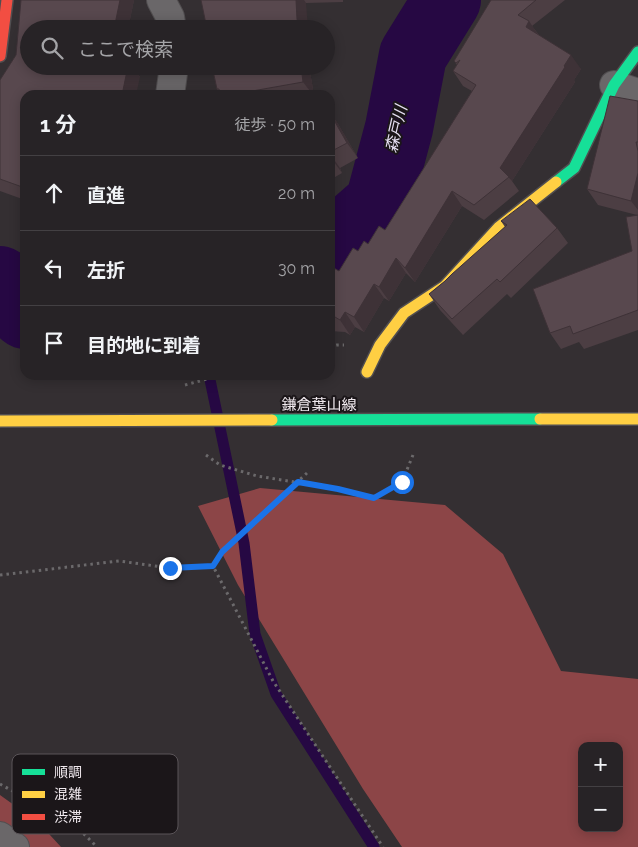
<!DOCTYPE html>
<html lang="ja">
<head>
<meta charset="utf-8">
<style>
	:root { --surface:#272326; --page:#2f2b2e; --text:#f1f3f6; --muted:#a4a4a7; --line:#434043 }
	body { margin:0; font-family:Raleway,"Noto Sans JP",sans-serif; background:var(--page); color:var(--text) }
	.controls { position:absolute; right:15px; bottom:15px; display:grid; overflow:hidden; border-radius:10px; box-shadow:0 2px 12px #0003 }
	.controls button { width:45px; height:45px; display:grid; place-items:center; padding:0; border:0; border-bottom:1px solid var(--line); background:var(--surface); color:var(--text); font:25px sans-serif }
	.stop { position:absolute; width:15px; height:15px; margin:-11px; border:4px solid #1a73e8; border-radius:50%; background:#fff }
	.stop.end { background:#1a73e8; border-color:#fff; box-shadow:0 1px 5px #0008 }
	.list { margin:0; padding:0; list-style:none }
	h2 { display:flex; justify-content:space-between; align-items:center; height:65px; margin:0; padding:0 20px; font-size:21px }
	h2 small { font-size:16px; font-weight:400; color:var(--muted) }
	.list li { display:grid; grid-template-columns:32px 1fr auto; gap:15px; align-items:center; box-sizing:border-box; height:75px; padding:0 20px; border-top:1px solid var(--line) }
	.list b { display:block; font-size:19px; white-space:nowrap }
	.list em { font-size:16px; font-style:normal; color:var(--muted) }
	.icon { flex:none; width:28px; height:28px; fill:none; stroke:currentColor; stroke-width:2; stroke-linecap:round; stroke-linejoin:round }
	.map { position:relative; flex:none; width:638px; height:847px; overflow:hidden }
	.search { position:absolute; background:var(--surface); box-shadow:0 2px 12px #0003; left:20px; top:20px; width:315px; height:55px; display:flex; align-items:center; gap:12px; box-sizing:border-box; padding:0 18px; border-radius:28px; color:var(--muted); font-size:19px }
	.panel { position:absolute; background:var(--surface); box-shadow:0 2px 12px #0003; left:20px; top:90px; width:315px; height:290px; border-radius:15px }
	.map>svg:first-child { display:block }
	.forest { fill:#8c4547; fill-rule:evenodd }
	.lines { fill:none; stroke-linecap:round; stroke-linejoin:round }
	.stream { stroke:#260843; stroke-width:11 }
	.river { stroke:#260843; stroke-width:68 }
	.street-casing { stroke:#514e50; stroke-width:30 }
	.fast-casing { stroke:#514e50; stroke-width:14 }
	.slow-casing { stroke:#514e50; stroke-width:14 }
	.jam-casing { stroke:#514e50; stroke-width:14 }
	.path { stroke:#6b696b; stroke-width:3; stroke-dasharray:2.5 4; stroke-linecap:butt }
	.street { stroke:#6a6769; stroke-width:28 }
	.fast { stroke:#16e098; stroke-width:11 }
	.slow { stroke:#ffcf43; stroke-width:11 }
	.jam { stroke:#f24e42; stroke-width:11 }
	.wall { fill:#4c3e43 }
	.shaded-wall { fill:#3e3237 }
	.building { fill:#58484e; stroke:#3e3237 }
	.route { stroke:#1a73e8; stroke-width:6 }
	.labels { text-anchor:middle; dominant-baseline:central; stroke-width:4; stroke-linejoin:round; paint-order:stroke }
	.street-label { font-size:15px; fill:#f0e9ee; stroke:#1b1619 }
	.water-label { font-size:16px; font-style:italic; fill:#e7e0f4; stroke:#1b1619 }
	.key { fill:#1b1619; stroke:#5b5559; stroke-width:1 }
	.key-label { font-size:14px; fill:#f0e9ee }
</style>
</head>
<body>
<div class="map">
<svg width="638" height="847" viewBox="0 0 638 847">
	<rect width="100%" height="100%" fill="#342f32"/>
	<!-- forest -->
	<path class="forest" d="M260 488 445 505 503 554 561 671 638 679V847H402L363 789 238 585 198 506ZM582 746H619V828H582Z
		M0 795 39 823 61 847H0Z"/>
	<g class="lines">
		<!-- stream -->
		<path class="stream" d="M209 375 244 543 255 634 276 694 374 847"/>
		<!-- river -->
		<path class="river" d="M330 246 379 203 399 128 413 55 447 0
			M0 280 17 308 25 315"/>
		<defs>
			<path id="street" d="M161 0 170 17 172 29
				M614 85 638 93
				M170 95 174 66
				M0 836 15 847"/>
			<path id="fast" d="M556 182 574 168 614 85 638 52
				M272 420 540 419"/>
			<path id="slow" d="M367 372 380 345 404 313 445 286 499 227 556 182
				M540 419H638
				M0 421 272 420"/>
			<path id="jam" d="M0 56 7 0"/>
		</defs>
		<!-- street casing -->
		<use href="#street" class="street-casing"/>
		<!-- fast casing -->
		<use href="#fast" class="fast-casing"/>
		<!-- slow casing -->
		<use href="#slow" class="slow-casing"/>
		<!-- jam casing -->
		<use href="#jam" class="jam-casing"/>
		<!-- path -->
		<path class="path" d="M330 347 337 345H344
			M185 385 222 375
			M206 455 220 465 257 476 338 489 375 498 402 482 413 455
			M307 473 222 551 213 566 273 681 383 847
			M0 575 119 561 170 568 213 566
			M0 784 77 827 97 847"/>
		<!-- street -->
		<use href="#street" class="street"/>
		<!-- fast -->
		<use href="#fast" class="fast"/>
		<!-- slow -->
		<use href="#slow" class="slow"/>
		<!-- jam -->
		<use href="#jam" class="jam"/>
	</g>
	<!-- wall -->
	<path class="wall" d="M21 0H134L128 29 29 66H132L140 77 25 95V200L0 191V80L16 55Z
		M201 0H343V2L306 3Z
		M491 0H565L532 26 539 35 581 69 574 80 575 82 512 181 519 191 484 220 462 206 415 282 406 273 389 301 384 298 364 332 355 327 350 335 345 332 330 331V270L339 271 358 251 368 244 385 230 472 91 463 86 453 71 457 65 454 61Z
		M212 66H309L314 95H220L217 89Z
		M638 101V330L584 349 579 342 561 349 550 333 632 251 637 215 598 205 587 189Z
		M330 112 338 124 358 158 340 168 342 173 330 180Z
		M501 221 557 228 568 243 511 298 507 294 463 335 440 310 429 294 445 281 505 227Z"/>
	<!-- shaded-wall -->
	<path class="shaded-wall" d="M120 0H134L128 29H114Z
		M296 0H304L306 3 308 29H299L297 19Z
		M529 21 539 36 526 27Z
		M571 55 581 69 574 80 575 82 512 181 500 168Z
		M128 66H132L140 77 136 95H122Z
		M301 66H309L314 95H313L303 82Z
		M330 112 338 124 358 158 347 143Z
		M330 154 340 168 342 173 331 158Z
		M638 173V210L631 201Z
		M452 191 462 206 415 282 405 268Z
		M396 258 406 273 389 301 379 287Z
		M374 284 384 298 364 332 354 317Z
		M345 312 355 327 350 335 340 320Z"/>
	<!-- building -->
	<path class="building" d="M21 0H120L114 29H29V66H128L122 95H25V188L0 179V80L16 55Z
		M201 0H296L297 19 299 29H207Z
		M491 0H536L518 15 529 21 526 27 571 55 564 66 565 67 500 168 509 177 474 205 452 191 405 268 396 258 379 287 374 284 354 317 345 312 340 320 335 317H330V270L332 267 339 271 353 248 358 251 364 241 368 244 379 226 385 230 476 85 453 71 460 60 456 63 454 61Z
		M212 66H301L303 82 230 95H220L219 89H217Z
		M610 96 638 101V142H636L638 151V173L631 201 587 189Z
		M330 113 347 143 330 152Z
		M530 199 557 228 500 282 497 279 452 319 429 294 445 281 452 274 507 225 501 221Z
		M638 215V310L573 334 570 326 550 333 533 289 632 251 626 217Z"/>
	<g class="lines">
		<!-- route -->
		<path class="route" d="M170 568 213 566 222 552 298 482 338 489 374 498 402 482"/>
	</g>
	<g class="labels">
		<!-- street labels -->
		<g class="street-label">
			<text x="319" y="405">鎌倉葉山線</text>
		</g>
		<!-- water labels -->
		<g class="water-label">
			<text transform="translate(396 129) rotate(-77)">森戸川</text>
		</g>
	</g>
	<!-- legend -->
	<rect x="12" y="754" width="166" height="80" rx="8" class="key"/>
	<rect x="22" y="769" width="23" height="6" fill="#16e098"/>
	<rect x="22" y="791" width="23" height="7" fill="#ffcf43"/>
	<rect x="22" y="814" width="23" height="6" fill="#f24e42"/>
	<g class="key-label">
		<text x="54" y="777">順調</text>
		<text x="54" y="799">混雑</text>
		<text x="54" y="822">渋滞</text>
	</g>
</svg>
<div class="controls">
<button>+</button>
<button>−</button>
</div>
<div class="stop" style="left:402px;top:482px"></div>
<div class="stop end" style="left:170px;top:568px"></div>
<div class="search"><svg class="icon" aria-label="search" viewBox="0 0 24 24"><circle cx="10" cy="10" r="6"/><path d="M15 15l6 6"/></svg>ここで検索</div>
<section class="panel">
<h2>1 分<small>徒歩 · 50 m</small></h2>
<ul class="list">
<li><svg class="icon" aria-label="ahead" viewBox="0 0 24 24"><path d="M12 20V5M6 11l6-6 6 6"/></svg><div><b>直進</b></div><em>20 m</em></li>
<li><svg class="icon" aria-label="left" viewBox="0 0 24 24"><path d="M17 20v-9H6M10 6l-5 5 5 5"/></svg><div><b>左折</b></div><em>30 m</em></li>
<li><svg class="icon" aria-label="arrive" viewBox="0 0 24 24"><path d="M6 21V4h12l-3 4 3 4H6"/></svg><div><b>目的地に到着</b></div></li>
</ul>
</section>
</div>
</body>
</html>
